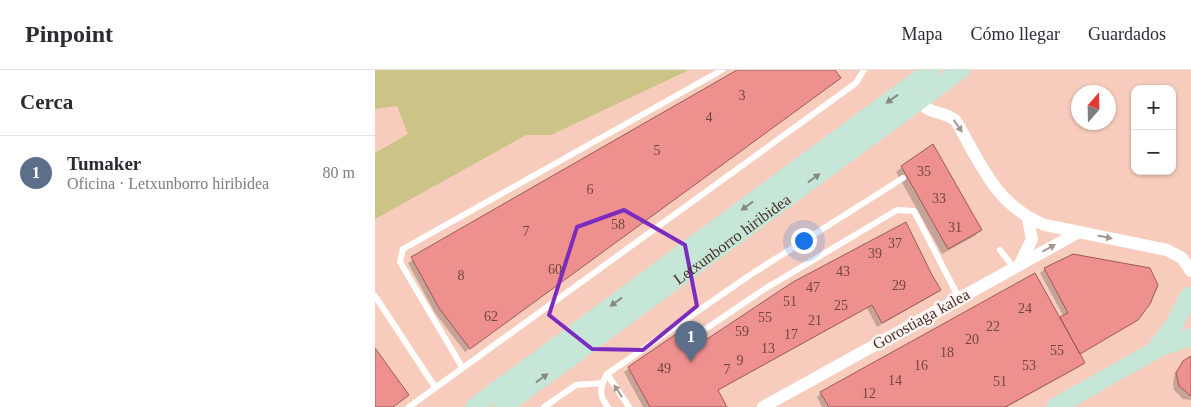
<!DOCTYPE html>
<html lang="es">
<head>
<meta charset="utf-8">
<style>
	:root { --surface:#fff; --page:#f7f7f7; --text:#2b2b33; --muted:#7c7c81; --line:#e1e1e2; --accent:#347488 }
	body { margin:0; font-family:Georgia,serif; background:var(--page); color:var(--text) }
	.controls { position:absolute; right:15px; top:15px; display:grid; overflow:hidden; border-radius:10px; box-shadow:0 1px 4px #0004 }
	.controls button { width:45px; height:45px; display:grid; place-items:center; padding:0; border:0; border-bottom:1px solid var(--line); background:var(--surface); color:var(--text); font:25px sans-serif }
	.compass { position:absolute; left:696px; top:15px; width:45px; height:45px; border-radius:50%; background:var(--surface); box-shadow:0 1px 4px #0004; rotate:20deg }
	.you { position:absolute; left:428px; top:170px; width:18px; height:18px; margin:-12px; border:4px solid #fff; border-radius:50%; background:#1a73e8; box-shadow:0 0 0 8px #1a73e833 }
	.badge { display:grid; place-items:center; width:32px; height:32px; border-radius:50%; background:var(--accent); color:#fff; font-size:16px; font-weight:700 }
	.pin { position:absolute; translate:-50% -41px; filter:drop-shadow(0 1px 2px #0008) }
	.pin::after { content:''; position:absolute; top:26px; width:18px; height:15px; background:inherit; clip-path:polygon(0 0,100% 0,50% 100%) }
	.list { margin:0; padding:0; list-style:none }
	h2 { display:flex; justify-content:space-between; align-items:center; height:65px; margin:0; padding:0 20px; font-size:21px }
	h2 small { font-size:16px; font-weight:400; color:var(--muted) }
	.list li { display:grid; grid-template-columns:32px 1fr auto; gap:15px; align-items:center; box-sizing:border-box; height:75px; padding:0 20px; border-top:1px solid var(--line) }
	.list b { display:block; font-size:19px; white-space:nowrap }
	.list p { margin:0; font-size:16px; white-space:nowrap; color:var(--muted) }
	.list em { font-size:16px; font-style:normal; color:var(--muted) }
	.map { position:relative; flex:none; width:816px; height:337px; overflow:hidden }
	header { display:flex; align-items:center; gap:30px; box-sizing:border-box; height:70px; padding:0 25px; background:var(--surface); border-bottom:1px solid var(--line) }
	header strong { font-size:24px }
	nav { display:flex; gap:28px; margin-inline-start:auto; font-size:18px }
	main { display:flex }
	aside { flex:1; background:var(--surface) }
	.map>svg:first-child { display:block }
	.green { fill:#ccc486 }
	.shadow { fill:#0003 }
	.building { fill:#ed908e; stroke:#9d5a59 }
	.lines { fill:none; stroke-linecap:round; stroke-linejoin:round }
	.lane { stroke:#fff; stroke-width:6 }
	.street { stroke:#fff; stroke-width:12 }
	.secondary { stroke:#c6e6d8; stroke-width:18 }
	.oneway { fill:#888a7e }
	.oneway2 { fill:#a49691 }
	.marked { fill:none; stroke:#7b2cbf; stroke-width:4; stroke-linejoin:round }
	.labels { text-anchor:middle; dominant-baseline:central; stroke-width:5; stroke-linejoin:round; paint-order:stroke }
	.number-label { font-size:14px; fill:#72463e }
	.street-label { font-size:16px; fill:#492e23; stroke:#fef6f4 }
</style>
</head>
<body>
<header>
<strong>Pinpoint</strong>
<nav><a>Mapa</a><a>Cómo llegar</a><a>Guardados</a></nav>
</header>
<main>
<aside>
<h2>Cerca<small></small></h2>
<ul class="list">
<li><span class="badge" style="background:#5c6f8a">1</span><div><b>Tumaker</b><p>Oficina · Letxunborro hiribidea</p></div><em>80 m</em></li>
</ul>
</aside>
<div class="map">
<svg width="816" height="337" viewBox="0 0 816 337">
	<rect width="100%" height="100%" fill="#f7ccbc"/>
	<!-- green -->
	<path class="green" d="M0 0H314L176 65H151L0 149V83L33 64 22 36 0 39Z"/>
	<!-- shadow -->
	<path class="shadow" d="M364 0H458L460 12 90 282 60 243 33 193Z
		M527 97 605 160 600 166 567 184 521 102Z
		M670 199 762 249 704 285 708 293 704 297 632 337H447L442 327 446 323 689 247 665 203Z
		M556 206 565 220 560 224 502 257 492 238 342 321 351 337H268L249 302 300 266 310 285Z
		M816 287V330L808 329 799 320 798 314 800 302Z"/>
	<!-- building -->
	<path class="building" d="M362 0H460L466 8 95 279 64 238 36 187Z
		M558 74 607 160 573 179 526 96Z
		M531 152 557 205 566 220 507 253 497 235 343 320 352 337H275L253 297 301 264 311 283 418 212Z
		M698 184 775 198 783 215 775 234 763 250 705 284 685 247 693 243 669 198Z
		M660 203 710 293 630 337H454L445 322Z
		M0 278 34 325 18 337H0Z
		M816 286V326L804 316 801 303 808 291Z"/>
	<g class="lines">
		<!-- lane -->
		<path class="lane" d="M625 180 639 198
			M0 226 60 317
			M313 271 388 220 522 140 539 141 584 228
			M87 297 25 192 28 179 347 0
			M232 304 254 337
			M34 337 481 13 489 0
			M169 337 201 315 228 313
			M233 337C223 325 225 317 232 304L375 205 528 108"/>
		<!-- street -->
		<path class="street" d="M544 31C556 46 568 40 581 51 606 94 621 136 670 155L792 180 807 188 816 201
			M645 194 657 169 653 149
			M388 337 704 162"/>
		<!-- secondary -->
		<g class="secondary">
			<path d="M781 278 799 255 814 226"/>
			<path d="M99 337 556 0"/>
			<path id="s1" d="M128 337 586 0"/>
			<path d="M680 337 786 277 816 267"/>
		</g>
	</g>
	<!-- one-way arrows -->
	<defs><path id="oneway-solid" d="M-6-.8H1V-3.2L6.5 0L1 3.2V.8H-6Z" transform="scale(1.25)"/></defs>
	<g class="oneway">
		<use href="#oneway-solid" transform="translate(517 29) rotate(144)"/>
		<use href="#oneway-solid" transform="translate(439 108) rotate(-36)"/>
		<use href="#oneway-solid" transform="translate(372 136) rotate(144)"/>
		<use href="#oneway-solid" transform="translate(241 232) rotate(144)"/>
		<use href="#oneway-solid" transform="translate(167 308) rotate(-36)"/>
	</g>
	<g class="oneway2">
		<use href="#oneway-solid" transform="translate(583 56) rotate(55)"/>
		<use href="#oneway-solid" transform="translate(730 167) rotate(12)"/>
		<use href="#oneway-solid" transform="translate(674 178) rotate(-29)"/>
		<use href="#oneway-solid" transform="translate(243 321) rotate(-124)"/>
	</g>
	<!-- marked area -->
	<path class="marked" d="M249 140 310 175 322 236 268 280 217 279 174 245 202 157Z"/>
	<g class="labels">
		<!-- number labels -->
		<g class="number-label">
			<text x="367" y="25">3</text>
			<text x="334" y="47">4</text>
			<text x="282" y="80">5</text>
			<text x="549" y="101">35</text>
			<text x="215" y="119">6</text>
			<text x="564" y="128">33</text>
			<text x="243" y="154">58</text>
			<text x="580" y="157">31</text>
			<text x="151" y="161">7</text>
			<text x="520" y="173">37</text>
			<text x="500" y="183">39</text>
			<text x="180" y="199">60</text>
			<text x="468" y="201">43</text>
			<text x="86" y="205">8</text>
			<text x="524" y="215">29</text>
			<text x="438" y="217">47</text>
			<text x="415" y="231">51</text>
			<text x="466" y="235">25</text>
			<text x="650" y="238">24</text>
			<text x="116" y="246">62</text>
			<text x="390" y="247">55</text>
			<text x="440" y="250">21</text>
			<text x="618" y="256">22</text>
			<text x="367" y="261">59</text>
			<text x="416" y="264">17</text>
			<text x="597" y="269">20</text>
			<text x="393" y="278">13</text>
			<text x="682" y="280">55</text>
			<text x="572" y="282">18</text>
			<text x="365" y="290">9</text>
			<text x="546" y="295">16</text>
			<text x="654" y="295">53</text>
			<text x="289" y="298">49</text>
			<text x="352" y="299">7</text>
			<text x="520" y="310">14</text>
			<text x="625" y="311">51</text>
			<text x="494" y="323">12</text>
		</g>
		<!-- street labels -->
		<g class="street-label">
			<text stroke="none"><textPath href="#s1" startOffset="284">Letxunborro hiribidea</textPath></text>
			<text transform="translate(546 249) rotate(-29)">Gorostiaga kalea</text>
		</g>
	</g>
</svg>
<div class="controls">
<button>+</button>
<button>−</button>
</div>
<svg class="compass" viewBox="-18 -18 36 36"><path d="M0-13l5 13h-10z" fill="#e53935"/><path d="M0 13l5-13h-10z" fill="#7c7c81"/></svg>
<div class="you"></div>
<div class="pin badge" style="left:316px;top:292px;background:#5c6f8a">1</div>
</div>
</main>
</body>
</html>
